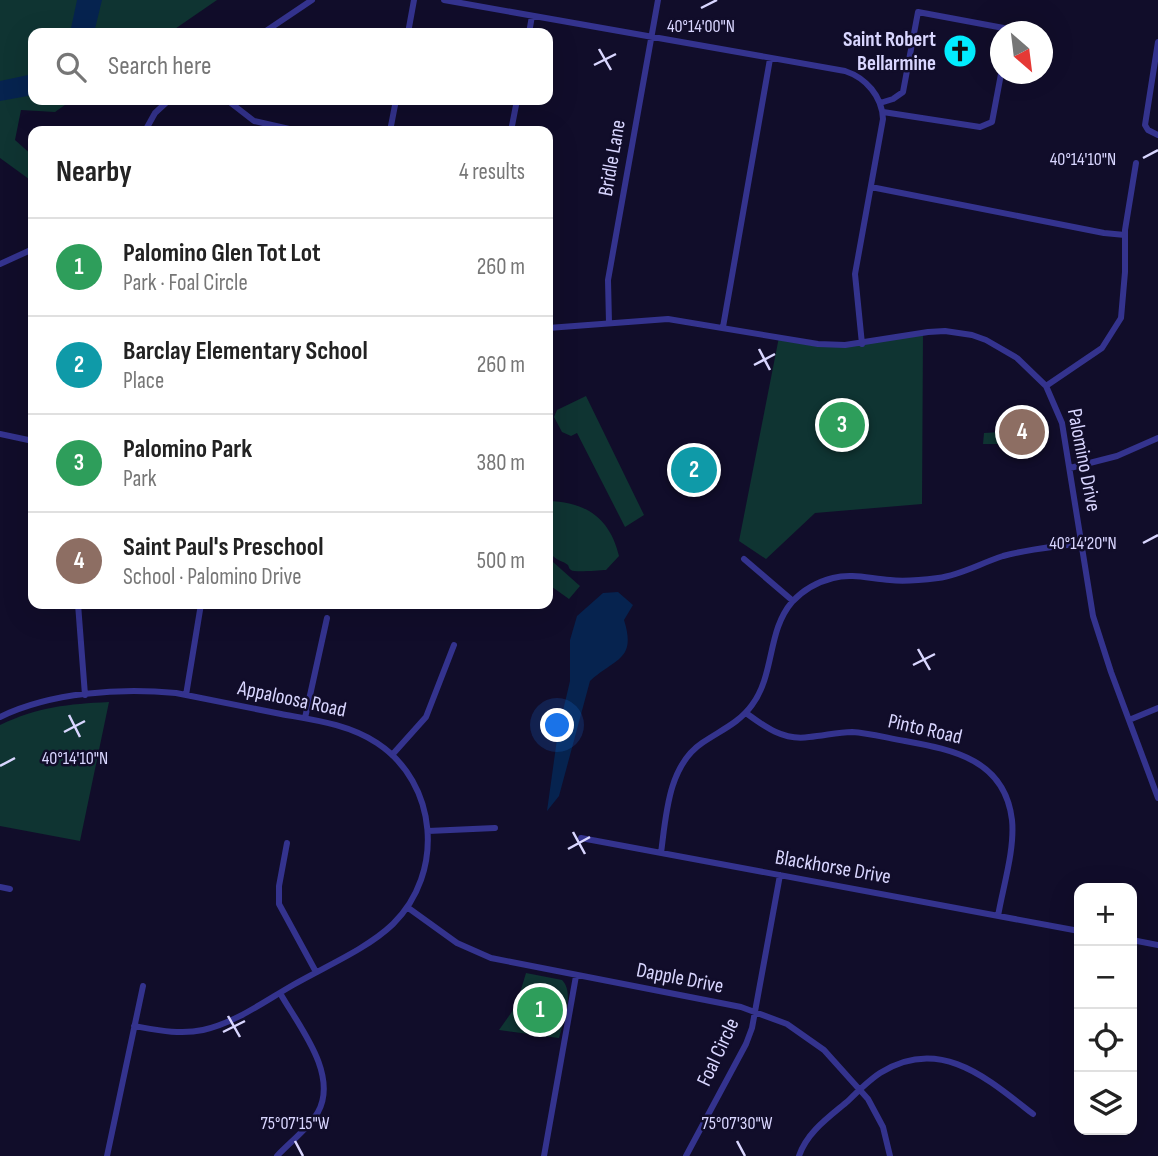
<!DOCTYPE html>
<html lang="en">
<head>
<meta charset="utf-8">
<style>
	:root { --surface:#fff; --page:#f2f2f2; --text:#222; --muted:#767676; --line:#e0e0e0; --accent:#db2777 }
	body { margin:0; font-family:"Sofia Sans Condensed",sans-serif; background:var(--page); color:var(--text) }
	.controls { position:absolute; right:21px; bottom:21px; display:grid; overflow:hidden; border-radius:14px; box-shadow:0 7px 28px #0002 }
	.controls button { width:63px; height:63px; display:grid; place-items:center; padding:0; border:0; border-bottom:2px solid var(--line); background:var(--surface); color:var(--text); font:35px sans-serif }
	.compass { position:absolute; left:990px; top:21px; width:63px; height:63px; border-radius:50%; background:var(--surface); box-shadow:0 7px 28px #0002; rotate:152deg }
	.you { position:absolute; left:558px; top:726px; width:24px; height:24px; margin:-18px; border:5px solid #fff; border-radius:50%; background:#1a73e8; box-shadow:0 0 0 10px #1a73e833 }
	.badge { display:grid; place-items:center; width:46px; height:46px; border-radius:50%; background:var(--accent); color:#fff; font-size:23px; font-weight:700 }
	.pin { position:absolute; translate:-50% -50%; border:4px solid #fff; box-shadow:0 2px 7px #0006 }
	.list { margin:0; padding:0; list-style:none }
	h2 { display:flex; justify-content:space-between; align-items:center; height:91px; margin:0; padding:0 28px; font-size:30px }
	h2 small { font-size:23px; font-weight:400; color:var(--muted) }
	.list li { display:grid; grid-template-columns:46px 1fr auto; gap:21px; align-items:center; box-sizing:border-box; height:98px; padding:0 28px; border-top:2px solid var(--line) }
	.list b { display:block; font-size:26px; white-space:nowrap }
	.list p { margin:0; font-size:23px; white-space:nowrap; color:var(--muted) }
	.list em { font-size:23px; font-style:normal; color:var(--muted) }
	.icon { flex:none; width:38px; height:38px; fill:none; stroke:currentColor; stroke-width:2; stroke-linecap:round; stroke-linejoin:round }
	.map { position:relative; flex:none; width:1158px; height:1156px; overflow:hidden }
	.search { position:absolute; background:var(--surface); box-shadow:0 7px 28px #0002; left:28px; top:28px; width:525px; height:77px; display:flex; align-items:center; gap:18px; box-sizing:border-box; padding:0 24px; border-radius:14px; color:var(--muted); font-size:26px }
	.panel { position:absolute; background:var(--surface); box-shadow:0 7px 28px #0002; left:28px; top:126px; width:525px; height:483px; border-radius:14px }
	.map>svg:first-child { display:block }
	.green { fill:#0f3432 }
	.water { fill:#06234f }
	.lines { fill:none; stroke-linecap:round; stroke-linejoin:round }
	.street { stroke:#34338e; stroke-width:6 }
	.ticks { fill:none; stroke:#d9d6ff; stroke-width:2.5 }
	.labels { text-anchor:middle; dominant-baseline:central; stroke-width:5; stroke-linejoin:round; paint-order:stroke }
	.poi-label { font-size:21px; font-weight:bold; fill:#d9d6ff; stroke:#110d2a; text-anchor:end }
	.street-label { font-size:21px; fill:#d9d6ff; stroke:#110d2a }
	.ticks-label { font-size:18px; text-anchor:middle; fill:#d9d6ff; stroke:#110d2a; stroke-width:5; stroke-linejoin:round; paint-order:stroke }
</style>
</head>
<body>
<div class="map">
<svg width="1158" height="1156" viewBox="0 0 1158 1156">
	<rect width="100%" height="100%" fill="#110d2a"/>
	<!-- green -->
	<path class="green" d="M0 0H217L169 33H33V100H72L55 112 21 110 15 140 33 156V182L0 158Z
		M923 333 922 504 815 513 766 559 739 541 779 337 832 345Z
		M586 396 644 515 625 527 577 433 571 436 562 432 554 417 557 410Z
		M1001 432 1002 444H983L984 433Z
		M548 501C586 502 610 518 619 556L606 570C599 570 575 573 571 570 569 569 569 567 568 565 563 561 558 561 553 556V562L580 586 569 599 548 584Z
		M109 702 80 841 0 826V725C38 707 68 704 109 702Z
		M526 973 562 980C575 993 563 1022 559 1038L499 1030 516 1006Z"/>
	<!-- water -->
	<path class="water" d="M77 0H102L94 33H70Z
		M33 74V95L0 101V81Z
		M618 592 633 605 624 620C637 661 614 658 590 681L559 796 547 811 558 732 570 681V640L577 616 603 593Z"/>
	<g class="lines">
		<!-- street -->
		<path class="street" d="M444 0 845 71C866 78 882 96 883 119L855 274 862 344
			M263 33 312 0
			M408 33 414 0
			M529 33 532 16
			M1158 42 1145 125 1148 130 1158 135
			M227 100 254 121 298 131
			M880 103 893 99 903 92 918 12 1009 29 1008 32
			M883 112 980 127 992 122 1001 74
			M145 131 155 113 169 100
			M390 131 396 100
			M511 131 517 100
			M871 187 1104 233 1125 235
			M0 264 33 249
			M609 323 608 280 658 0
			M723 327 770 59
			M548 328 668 319 818 344 845 345 928 332 945 331 972 335 986 340 1017 358 1046 386 1062 423 1093 616 1111 672 1158 798
			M1046 386 1102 348 1121 318 1125 272V230L1136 163
			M0 434 33 441
			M1070 468 1117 456 1158 438
			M744 559 793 601
			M78 604 85 695
			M186 695 201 604
			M746 713C765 727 784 741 809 737 824 736 837 732 852 732 869 733 887 738 905 741 954 750 1005 760 1012 820 1015 849 1003 887 998 916
			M0 717C51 692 120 688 176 693 211 700 246 707 281 714 314 720 348 724 377 743 438 783 445 873 393 924 367 949 324 967 293 985 265 1001 235 1023 203 1030 180 1035 157 1030 134 1026
			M305 718 327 618
			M1129 720 1158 708
			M392 755 426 717 454 645
			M428 831 495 828
			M581 838 1079 931
			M287 843 279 886V904L316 972
			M661 853C666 816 668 766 702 743 721 730 739 723 752 705 775 674 767 631 792 602 803 590 817 582 833 578 852 573 871 579 890 580 906 582 922 580 938 578 961 575 981 563 1003 556 1028 549 1056 547 1081 543
			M0 887 10 889
			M407 907 457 943 491 958 741 1007 787 1024 824 1050 868 1099 883 1127 890 1156
			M1132 940 1158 945
			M107 1156 143 986
			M277 1156C290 1142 309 1128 318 1112 339 1074 298 1025 280 993
			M544 1156 576 976
			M686 1156 746 1044 752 1028 780 875
			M799 1156C807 1132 829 1117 848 1101 858 1091 868 1081 880 1073 940 1035 988 1079 1033 1114"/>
	</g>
	<!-- ticks -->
	<path class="ticks" d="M701 8 717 0M599 49 611 70M594 65 616 54M1143 158 1158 150M759 349 770 370M754 365 775 354M1143 543 1158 535M918 649 930 670M913 665 935 654M69 715 80 737M64 732 85 721M0 766 15 758M573 832 585 854M568 849 590 837M228 1016 240 1037M223 1032 245 1021M295 1141 303 1156M737 1141 745 1156"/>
	<!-- icons -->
	<defs>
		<symbol id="church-disc" viewBox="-11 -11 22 22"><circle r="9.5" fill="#02edff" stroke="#110d2a"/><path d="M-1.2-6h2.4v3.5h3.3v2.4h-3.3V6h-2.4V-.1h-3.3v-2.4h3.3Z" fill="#111"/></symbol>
	</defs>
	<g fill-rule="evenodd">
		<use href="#church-disc" x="941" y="32" width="38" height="38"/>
	</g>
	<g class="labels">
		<!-- poi labels -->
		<g class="poi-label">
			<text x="936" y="39">Saint Robert<tspan x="936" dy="24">Bellarmine</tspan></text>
		</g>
		<!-- street labels -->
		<g class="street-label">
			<text transform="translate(612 158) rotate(-80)">Bridle Lane</text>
			<text transform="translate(1084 460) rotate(79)">Palomino Drive</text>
			<text transform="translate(292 699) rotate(12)">Appaloosa Road</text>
			<text transform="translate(925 729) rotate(13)">Pinto Road</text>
			<text transform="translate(833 867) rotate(10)">Blackhorse Drive</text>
			<text transform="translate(680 978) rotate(11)">Dapple Drive</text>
			<text transform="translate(718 1052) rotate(-65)">Foal Circle</text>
		</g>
	</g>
	<g class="ticks-label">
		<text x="701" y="32">40°14'00"N</text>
		<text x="1083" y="165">40°14'10"N</text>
		<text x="1083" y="549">40°14'20"N</text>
		<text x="75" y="764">40°14'10"N</text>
		<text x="295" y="1129">75°07'15"W</text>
		<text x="737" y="1129">75°07'30"W</text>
	</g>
</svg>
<div class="controls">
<button>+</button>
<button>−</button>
<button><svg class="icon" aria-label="locate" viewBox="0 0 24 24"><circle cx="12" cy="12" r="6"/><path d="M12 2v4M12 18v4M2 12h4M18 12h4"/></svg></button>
<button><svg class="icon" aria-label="layers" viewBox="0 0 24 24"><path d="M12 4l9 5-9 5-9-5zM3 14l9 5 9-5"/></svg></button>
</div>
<svg class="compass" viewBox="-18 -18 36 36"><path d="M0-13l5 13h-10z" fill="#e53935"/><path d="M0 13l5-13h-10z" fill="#767676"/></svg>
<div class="you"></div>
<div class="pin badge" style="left:540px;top:1010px;background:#2e9e5b">1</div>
<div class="pin badge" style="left:694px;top:470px;background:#0f9aa8">2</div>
<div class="pin badge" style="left:842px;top:425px;background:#2e9e5b">3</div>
<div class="pin badge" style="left:1022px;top:432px;background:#8d6e63">4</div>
<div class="search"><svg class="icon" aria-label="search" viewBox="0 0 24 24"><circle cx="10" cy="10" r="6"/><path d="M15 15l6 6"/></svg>Search here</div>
<section class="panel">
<h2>Nearby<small>4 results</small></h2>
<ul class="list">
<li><span class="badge" style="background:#2e9e5b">1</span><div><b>Palomino Glen Tot Lot</b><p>Park · Foal Circle</p></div><em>260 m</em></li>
<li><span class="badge" style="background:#0f9aa8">2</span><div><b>Barclay Elementary School</b><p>Place</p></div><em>260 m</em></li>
<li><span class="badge" style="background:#2e9e5b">3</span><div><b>Palomino Park</b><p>Park</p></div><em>380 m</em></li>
<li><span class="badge" style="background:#8d6e63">4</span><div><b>Saint Paul's Preschool</b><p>School · Palomino Drive</p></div><em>500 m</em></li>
</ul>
</section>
</div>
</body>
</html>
